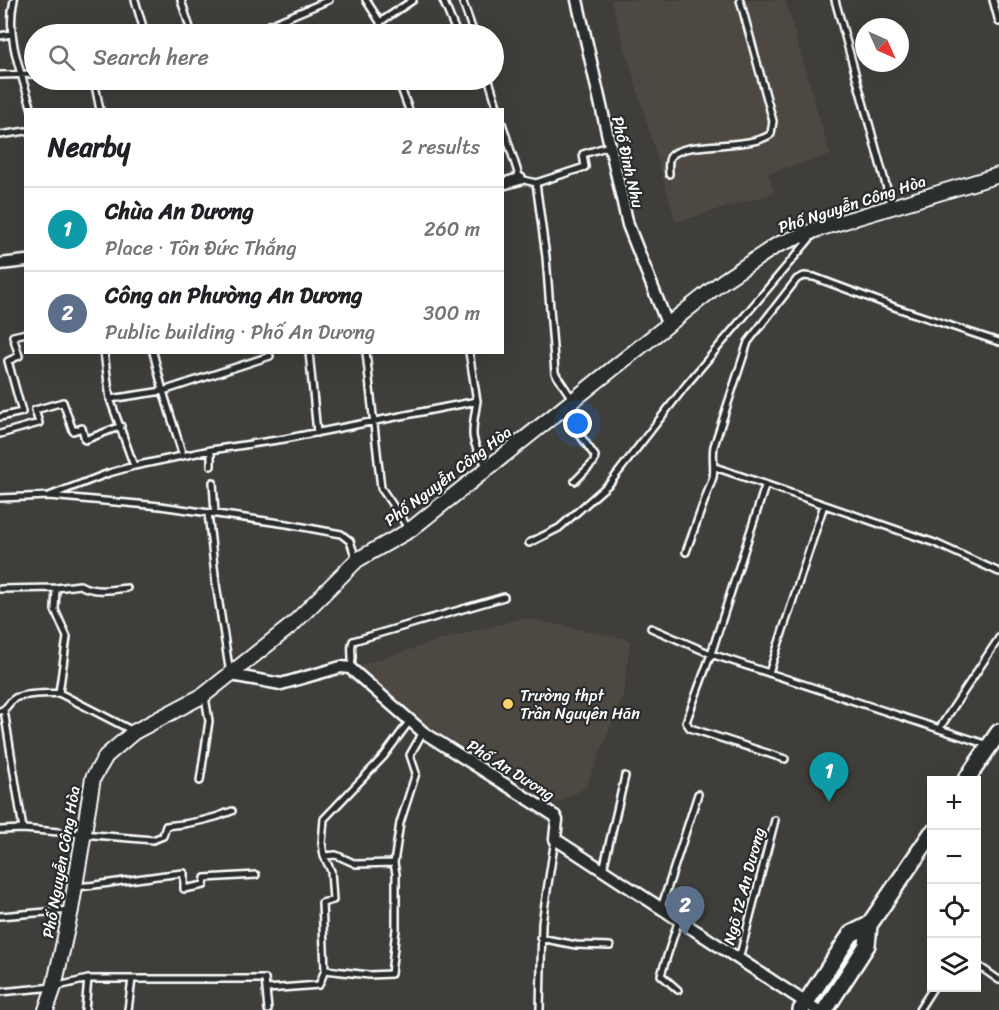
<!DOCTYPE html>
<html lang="en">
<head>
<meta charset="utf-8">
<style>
	:root { --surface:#fff; --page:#f2f2f2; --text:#202124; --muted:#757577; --line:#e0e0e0; --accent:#b45309 }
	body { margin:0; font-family:Sriracha,sans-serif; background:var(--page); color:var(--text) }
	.controls { position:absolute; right:18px; bottom:18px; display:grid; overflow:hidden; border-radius:0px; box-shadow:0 6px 24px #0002 }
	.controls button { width:54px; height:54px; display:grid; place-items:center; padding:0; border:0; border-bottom:2px solid var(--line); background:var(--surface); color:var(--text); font:30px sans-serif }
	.compass { position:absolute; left:855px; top:18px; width:54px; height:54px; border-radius:50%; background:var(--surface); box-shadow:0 6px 24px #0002; rotate:135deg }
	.you { position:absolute; left:578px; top:424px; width:21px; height:21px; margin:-15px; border:4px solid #fff; border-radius:50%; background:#1a73e8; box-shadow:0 0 0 9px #1a73e833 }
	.badge { display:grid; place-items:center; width:39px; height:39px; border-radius:50%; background:var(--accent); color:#fff; font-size:20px; font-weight:700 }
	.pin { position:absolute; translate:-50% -50px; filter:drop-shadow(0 2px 3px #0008) }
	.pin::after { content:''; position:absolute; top:32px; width:21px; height:18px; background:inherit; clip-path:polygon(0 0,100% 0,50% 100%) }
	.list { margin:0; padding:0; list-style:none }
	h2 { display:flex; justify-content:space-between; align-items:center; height:78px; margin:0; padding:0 24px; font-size:26px }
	h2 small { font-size:20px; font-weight:400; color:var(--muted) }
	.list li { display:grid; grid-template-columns:39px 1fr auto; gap:18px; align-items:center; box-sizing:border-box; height:84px; padding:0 24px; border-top:2px solid var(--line) }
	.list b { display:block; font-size:22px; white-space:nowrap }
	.list p { margin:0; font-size:20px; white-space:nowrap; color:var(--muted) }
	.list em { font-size:20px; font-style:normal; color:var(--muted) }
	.icon { flex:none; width:33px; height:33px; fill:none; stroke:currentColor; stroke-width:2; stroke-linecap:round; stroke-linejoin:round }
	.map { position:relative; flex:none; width:999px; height:1010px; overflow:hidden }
	.search { position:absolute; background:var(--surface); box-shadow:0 6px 24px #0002; left:24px; top:24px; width:480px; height:66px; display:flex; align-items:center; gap:15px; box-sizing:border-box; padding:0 21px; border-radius:33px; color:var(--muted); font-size:22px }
	.panel { position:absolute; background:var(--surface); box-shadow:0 6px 24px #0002; left:24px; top:108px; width:480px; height:246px; border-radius:0px }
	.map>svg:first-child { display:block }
	.built { fill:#4e4a43 }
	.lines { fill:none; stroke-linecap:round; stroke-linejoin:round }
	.service-casing { stroke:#fff; stroke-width:10 }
	.minor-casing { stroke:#fff; stroke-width:15 }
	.tertiary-casing { stroke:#fff; stroke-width:18 }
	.secondary-casing { stroke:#fff; stroke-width:20 }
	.service { stroke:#2a2d2e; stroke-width:5 }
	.minor { stroke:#2a2d2e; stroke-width:10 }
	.tertiary { stroke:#2a2d2e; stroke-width:14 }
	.secondary { stroke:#2a2d2e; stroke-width:15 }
	.poi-dot { fill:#ffd166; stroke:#2a2d2e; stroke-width:2 }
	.labels { text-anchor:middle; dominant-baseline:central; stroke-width:4.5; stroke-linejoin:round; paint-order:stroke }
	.street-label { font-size:16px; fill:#fff; stroke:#2a2d2e }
	.poi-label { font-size:16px; fill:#fff; stroke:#2a2d2e; text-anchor:start }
</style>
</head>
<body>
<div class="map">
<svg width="999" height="1010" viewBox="0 0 999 1010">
	<rect width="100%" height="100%" fill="#3f3e3a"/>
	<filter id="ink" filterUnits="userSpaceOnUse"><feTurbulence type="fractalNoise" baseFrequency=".0167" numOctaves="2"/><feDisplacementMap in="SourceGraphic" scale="12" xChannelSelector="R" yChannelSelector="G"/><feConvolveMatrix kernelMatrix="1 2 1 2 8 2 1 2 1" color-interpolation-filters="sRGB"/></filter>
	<g filter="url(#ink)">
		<!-- built -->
		<path class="built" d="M611 0H785L830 155 768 173 774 193 676 222Z
			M524 618 630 640 623 696 586 787 557 803 405 712 355 667 444 639Z"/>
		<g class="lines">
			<defs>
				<path id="service" d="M14 0C5 36 22 75 32 110
					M135 0 145 34
					M181 0 192 34
					M366 0 380 22 382 34
					M443 0 457 34
					M462 0 474 34
					M835 0 892 207
					M993 0 999 22
					M380 22 413 0
					M248 34 329 0
					M0 36 11 34
					M0 75 34 74
					M94 80 100 110
					M398 80 409 110
					M489 80 498 110
					M502 123 520 179 536 183 546 257 555 373 573 400
					M0 135 26 131
					M669 174C669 168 667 161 671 156 686 140 750 150 771 134L773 121 740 0
					M536 183 585 167 583 154 609 146
					M104 352 110 399 134 466
					M153 352 163 391 183 456
					M309 352 317 433
					M366 352 381 488 409 529
					M469 352 477 401
					M110 399 163 391 270 356
					M563 411 595 456 594 462 575 481
					M0 417 22 412 8 361 19 356 13 336 26 333
					M0 434 39 423 35 410 63 402 73 431 82 428 85 440 121 426
					M211 450V466
					M715 467 935 543 999 572
					M213 482 215 514
					M765 486 711 654 686 722 690 728 785 759
					M49 496 109 473 134 466 211 450 284 439 477 401C472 432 468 439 487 466
					M0 498 49 496 160 506 287 524 341 534 350 541 356 559
					M208 513 216 584 230 674
					M529 543 559 528 610 483 687 384 813 235
					M686 552 713 477C715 466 712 457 714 446L748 342 797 279 804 276 814 277 897 308 999 342
					M56 588 55 610 67 637 59 693 133 731
					M0 589 56 588 80 585C94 593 112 590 127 588
					M651 628 711 654 988 745
					M350 668C355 657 349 650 353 641L504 597
					M769 673 824 505
					M4 710 23 829
					M0 711C8 709 8 702 15 698 25 693 48 694 59 693
					M939 729 999 638
					M200 781 209 721 205 697
					M0 830 23 829 153 840 163 836 166 826C190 824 211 820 232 811
					M324 856 336 855 356 864 394 863 396 874V929L391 974 369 975 325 970
					M394 863 400 823 416 773 410 755 423 732
					M603 870 625 776
					M76 887C113 884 148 876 184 873V889L204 885 205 878 256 875
					M661 908 698 794
					M0 916 70 910
					M540 938 576 945 610 946
					M739 959 775 820
					M976 964 999 980
					M267 989 319 985 325 970 322 903 333 900 331 871 324 856 322 843 324 819 384 756 409 722
					M678 990 661 975 679 919
					M0 992 54 987 88 979H265L268 1010
					M85 1010 88 979
					M128 1010 132 979
					M540 1010 542 923 555 839
					M919 1010 933 988"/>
				<path id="minor" d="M577 0 628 225 668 326
					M502 184 520 179
					M0 264 26 261
					M231 675 281 684 341 667 350 668 423 732 555 816 557 820 555 839 817 1010"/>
				<path id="tertiary" d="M46 1010 54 987 71 910 93 778 106 756 134 732 204 695 292 625 357 560 410 530 723 281 777 245 818 229 999 175"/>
				<path id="secondary" d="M966 780 999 732
					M801 1010 851 934 869 925 932 833
					M825 1010 867 945 869 925"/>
			</defs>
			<!-- service casing -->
			<use href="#service" class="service-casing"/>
			<!-- minor casing -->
			<use href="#minor" class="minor-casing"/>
			<!-- tertiary casing -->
			<use href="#tertiary" class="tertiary-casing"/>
			<!-- secondary casing -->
			<use href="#secondary" class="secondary-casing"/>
			<!-- service -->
			<use href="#service" class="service"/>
			<!-- minor -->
			<use href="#minor" class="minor"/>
			<!-- tertiary -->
			<use href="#tertiary" class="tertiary"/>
			<!-- secondary -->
			<use href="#secondary" class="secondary"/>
		</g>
	</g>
	<!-- markers -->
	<circle class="poi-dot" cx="508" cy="704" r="6"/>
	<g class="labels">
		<!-- street labels -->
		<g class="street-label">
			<text transform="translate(628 162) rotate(77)">Phố Đinh Nhu</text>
			<text transform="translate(852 204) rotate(-18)">Phố Nguyễn Công Hòa</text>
			<text transform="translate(448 476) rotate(-37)">Phố Nguyễn Công Hòa</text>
			<text transform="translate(511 770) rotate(32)">Phố An Dương</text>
			<text transform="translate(61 862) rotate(-80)">Phố Nguyễn Công Hòa</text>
			<text transform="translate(744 886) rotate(-75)">Ngõ 12 An Dương</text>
		</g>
		<!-- poi labels -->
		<g class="poi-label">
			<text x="520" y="695">Trường thpt<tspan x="520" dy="18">Trần Nguyên Hãn</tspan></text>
		</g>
	</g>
</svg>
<div class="controls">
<button>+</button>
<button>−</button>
<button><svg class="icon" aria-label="locate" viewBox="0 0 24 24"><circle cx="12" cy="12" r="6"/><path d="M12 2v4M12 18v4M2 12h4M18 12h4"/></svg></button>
<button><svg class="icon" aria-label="layers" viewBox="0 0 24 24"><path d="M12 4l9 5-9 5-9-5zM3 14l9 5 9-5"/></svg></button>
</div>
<svg class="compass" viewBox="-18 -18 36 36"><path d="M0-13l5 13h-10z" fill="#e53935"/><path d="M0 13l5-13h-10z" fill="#757577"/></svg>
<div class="you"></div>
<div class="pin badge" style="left:829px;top:802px;background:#0f9aa8">1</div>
<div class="pin badge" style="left:685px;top:936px;background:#5c6f8a">2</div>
<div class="search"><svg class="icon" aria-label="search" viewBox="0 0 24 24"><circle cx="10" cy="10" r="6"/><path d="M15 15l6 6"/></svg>Search here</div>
<section class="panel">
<h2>Nearby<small>2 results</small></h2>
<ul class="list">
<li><span class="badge" style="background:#0f9aa8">1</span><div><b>Chùa An Dương</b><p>Place · Tôn Đức Thắng</p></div><em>260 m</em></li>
<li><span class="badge" style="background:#5c6f8a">2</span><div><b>Công an Phường An Dương</b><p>Public building · Phố An Dương</p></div><em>300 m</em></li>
</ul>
</section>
</div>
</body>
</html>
